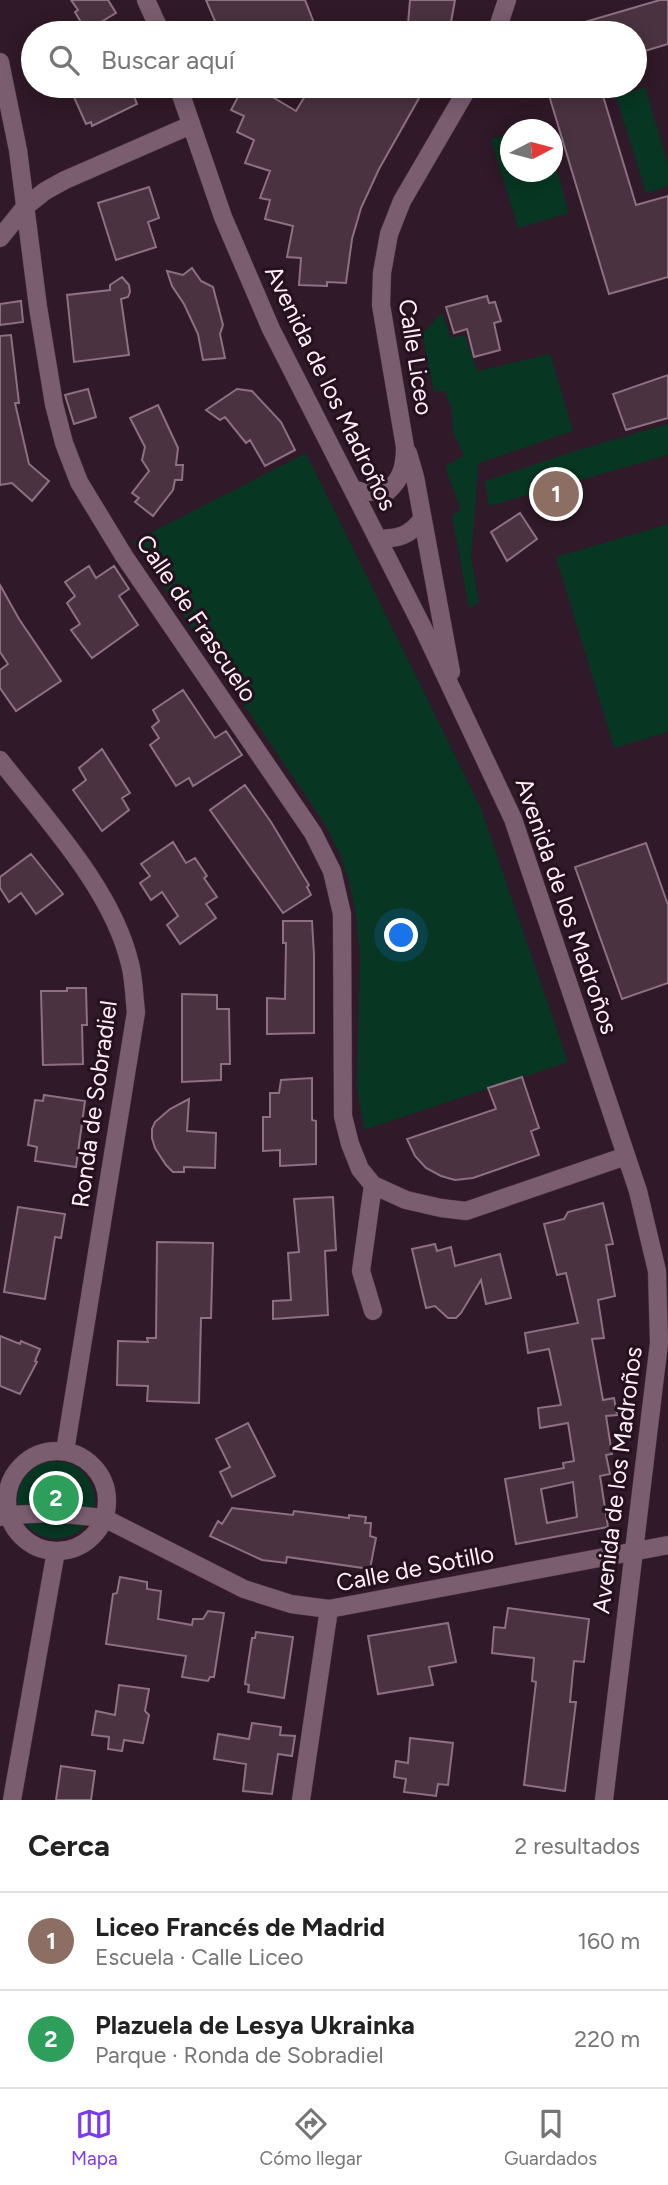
<!DOCTYPE html>
<html lang="es">
<head>
<meta charset="utf-8">
<style>
	:root { --surface:#fff; --page:#f6f6f6; --text:#222; --muted:#767676; --line:#e0e0e0; --accent:#7c3aed }
	body { margin:0; font-family:Figtree,sans-serif; background:var(--page); color:var(--text) }
	.compass { position:absolute; left:500px; top:119px; width:63px; height:63px; border-radius:50%; background:var(--surface); box-shadow:0 4px 18px #0003; rotate:84deg }
	.you { position:absolute; left:402px; top:936px; width:24px; height:24px; margin:-18px; border:5px solid #fff; border-radius:50%; background:#1a73e8; box-shadow:0 0 0 10px #1a73e833 }
	.badge { display:grid; place-items:center; width:46px; height:46px; border-radius:50%; background:var(--accent); color:#fff; font-size:23px; font-weight:700 }
	.pin { position:absolute; translate:-50% -50%; border:4px solid #fff; box-shadow:0 2px 7px #0006 }
	.list { margin:0; padding:0; list-style:none }
	h2 { display:flex; justify-content:space-between; align-items:center; height:91px; margin:0; padding:0 28px; font-size:30px }
	h2 small { font-size:23px; font-weight:400; color:var(--muted) }
	.list li { display:grid; grid-template-columns:46px 1fr auto; gap:21px; align-items:center; box-sizing:border-box; height:98px; padding:0 28px; border-top:2px solid var(--line) }
	.list b { display:block; font-size:26px; white-space:nowrap }
	.list p { margin:0; font-size:23px; white-space:nowrap; color:var(--muted) }
	.list em { font-size:23px; font-style:normal; color:var(--muted) }
	.icon { flex:none; width:38px; height:38px; fill:none; stroke:currentColor; stroke-width:2; stroke-linecap:round; stroke-linejoin:round }
	.map { position:relative; flex:none; width:668px; height:1800px; overflow:hidden }
	.search { position:absolute; background:var(--surface); box-shadow:0 4px 18px #0003; left:21px; right:21px; top:21px; height:77px; display:flex; align-items:center; gap:18px; box-sizing:border-box; padding:0 24px; border-radius:38px; color:var(--muted); font-size:26px }
	.sheet { height:287px; background:var(--surface) }
	nav { display:flex; justify-content:space-around; align-items:center; box-sizing:border-box; height:98px; border-top:2px solid var(--line); background:var(--surface); font-size:19px; color:var(--muted) }
	nav a { display:grid; justify-items:center; gap:4px }
	nav .on { color:var(--accent) }
	.map>svg:first-child { display:block }
	.green { fill:#073622 }
	.building { fill:#4a3241; stroke:#8d7082; stroke-width:2; fill-rule:evenodd }
	.lines { fill:none; stroke-linecap:round; stroke-linejoin:round }
	.minor-casing { stroke:#4d3745; stroke-width:19 }
	.minor { stroke:#7a5d6f; stroke-width:18 }
	.labels { text-anchor:middle; dominant-baseline:central; stroke-width:6; stroke-linejoin:round; paint-order:stroke }
	.street-label { font-size:24px; fill:#ffeef8; stroke:#25101e }
</style>
</head>
<body>
<div class="map">
<svg width="668" height="1800" viewBox="0 0 668 1800">
	<rect width="100%" height="100%" fill="#301928"/>
	<!-- green -->
	<path class="green" d="M645 87 668 164V186L646 193 616 96Z
		M510 134V172H552L553 157 569 213 518 228 491 139Z
		M442 313 451 338 465 335 477 371 550 354 573 431 479 463 471 557 479 603 469 608 452 516 461 509 448 476 446 466 464 455 453 433 452 410 445 391 434 392 422 334Z
		M668 424V455L489 506 485 481 578 450Z
		M306 453 480 806 568 1062 364 1130 357 1087 360 954 356 916 350 885 340 854 325 824 133 542Z
		M668 524V732L614 748 556 557Z
		M17 1500a39 39 0 1 1 78 0a39 39 0 1 1-78 0Z"/>
	<!-- building -->
	<path class="building" d="M71 0H108L116 13 86 31 75 12 78 10Z
		M206 0H305L314 23 290 33H220Z
		M410 0H455L449 33 408 24Z
		M660 0H668V44L635 54V33H562L561 29Z
		M69 86H130L137 104 92 126 91 122 86 124Z
		M244 86H254L296 111 311 86H415L423 91 379 169 361 208 352 239 346 283 327 282V286L299 285 301 258 287 257 293 226 265 219 270 200 260 198 270 171 245 163 254 140 237 132 244 116 231 110Z
		M570 86H600L636 205 668 196V277L609 294 548 92Z
		M149 187 159 218 148 222 156 247 116 260 98 203Z
		M192 268 201 281 213 287 223 325 220 334 225 358 203 360 198 334 184 304 172 286 167 271 183 275Z
		M122 277 129 285 130 292 128 297 121 299 129 355 74 362 67 295 110 290V285Z
		M487 296 489 303 495 302 501 321 494 323 500 350 474 357 467 329 454 333 446 307Z
		M21 301 23 322 0 325V304Z
		M11 335 19 403H15L29 464 49 481 32 501 12 483 0 485V336Z
		M668 375V418L626 430 613 394Z
		M88 389 96 417 74 424 65 395Z
		M237 389 252 391 281 422 295 450 265 466 250 440 246 443 225 417 220 420 206 410Z
		M158 405 178 448 176 465H183L182 480H175L173 490 153 516 135 502 139 498 132 493 149 471 142 460 145 447 130 418Z
		M520 513 537 539 507 561 491 532Z
		M89 566 96 578 114 566 129 589 119 596 138 625 92 658 71 630 80 624 67 603 75 596 65 582Z
		M0 585 19 619 61 681 16 711 0 688V670L8 664 0 652Z
		M183 690 215 738 226 731 242 755 193 786 189 778 176 786 150 745 159 738 152 727 159 721 153 710Z
		M102 749 130 793 122 798 129 810 102 831 73 790 86 780 79 768Z
		M245 785 271 822 309 885 307 887 311 895 283 913 210 810Z
		M173 842 186 863 195 858 207 876 204 878 217 897 206 904 216 918 180 944 167 925 178 916 162 892 151 900 140 883 150 876 141 864Z
		M646 843 668 905V983L622 999 575 867Z
		M31 854 63 894 36 914 21 893 9 902 0 888V877Z
		M283 921H312L314 955V1033L267 1034V998L285 999 286 943H283Z
		M67 988H86L87 1025H82L83 1064 43 1065 41 991H67Z
		M182 994 217 995V1009H229L230 1064H221V1080L182 1082Z
		M522 1077 539 1128 531 1131 539 1155 473 1178 455 1180 441 1176 426 1168 415 1156 407 1139 496 1109 488 1088Z
		M312 1078V1120L316 1121V1164L280 1166V1150L263 1151V1117H270V1093H279L281 1080Z
		M44 1095 85 1101 76 1167 35 1161 37 1147 28 1145 35 1100 43 1101Z
		M189 1099 187 1131 216 1133 215 1168 184 1167V1172H173L166 1165 155 1148 152 1138V1129L155 1122 170 1109Z
		M333 1197 336 1250 325 1251 328 1315 273 1319V1301L291 1300 288 1253 299 1252 294 1199Z
		M603 1203 613 1244 606 1245 615 1296 598 1300 604 1338 592 1339 603 1400 614 1398 617 1415 606 1416 612 1454 606 1455 610 1474 600 1476 608 1527 516 1544 505 1479 564 1468 563 1463 574 1461 568 1423 540 1428 538 1408 561 1405 549 1349 528 1353 525 1333 578 1323 566 1273 557 1275 544 1224 564 1219 568 1212ZM573 1482 577 1517 547 1523 541 1489Z
		M18 1207 65 1214 61 1238 55 1237 45 1299 4 1292Z
		M157 1242 213 1243 211 1318H201L199 1403 147 1401 148 1386 117 1385 118 1341 148 1342 147 1338H156Z
		M435 1244 437 1251 451 1247 455 1266 500 1254 511 1298 486 1304 481 1280 461 1313 456 1318H448L435 1306 426 1308 412 1249Z
		M0 1336 20 1344 21 1341 40 1349 35 1361 37 1362 20 1394 0 1386Z
		M248 1423 275 1476 232 1497 220 1472 230 1467 216 1439Z
		M232 1508 293 1515 294 1511 349 1518V1515L366 1517 365 1523H371L370 1536 376 1538 370 1569 287 1557 286 1563 262 1560 210 1536 218 1521 222 1524Z
		M120 1577 147 1582V1589L161 1591 158 1619 192 1625 193 1619H203L208 1611 224 1613 214 1677H210L208 1681 182 1677 186 1656 106 1644 113 1594 117 1593Z
		M508 1608 589 1619 584 1662 574 1661 570 1702H576L565 1791 524 1785 536 1682 532 1681 534 1658 492 1653 494 1627 505 1628Z
		M448 1623 456 1662 429 1667 433 1685 378 1694 368 1636Z
		M256 1632 293 1637 284 1698 248 1692 249 1685 245 1684 252 1638H255Z
		M119 1685 149 1689 145 1711 149 1715 143 1743 124 1740 122 1751 108 1749 109 1737 92 1735 96 1711 115 1715Z
		M252 1723 281 1727 280 1735 295 1736 292 1756 278 1754 272 1794 243 1791 246 1764 214 1759 218 1734 249 1739Z
		M410 1738 453 1743 448 1785 438 1784 436 1796 404 1792 406 1779 394 1777 396 1761 408 1763Z
		M61 1766 95 1771 91 1800H56Z"/>
	<g class="lines">
		<defs>
			<path id="minor" d="M146 0 161 33
				M496 33 507 0
				M0 62 18 150 38 307 54 404 64 443 79 482 124 556 313 833 332 871 342 914 343 1116 350 1144 360 1169 373 1185 406 1200 441 1208 466 1211 626 1156
				M178 86 223 217 271 329 422 626 513 819 638 1191 657 1271 659 1343 604 1800
				M0 238 25 207 45 191 65 180 191 125
				M408 453 415 477 451 672
				M353 489 363 492 388 491C402 478 405 466 405 447L381 305 382 273 389 234 402 201 469 86
				M377 538C397 540 411 535 422 519
				M0 760C46 819 113 890 130 964 134 979 134 996 136 1012L65 1451
				M373 1311 361 1271 373 1185
				M7 1501a50 50 0 1 1 100 0a50 50 0 1 1-100 0Z
				M0 1517 9 1515 54 1513 104 1518 244 1589 291 1604 329 1609 668 1545
				M12 1800 56 1551
				M301 1800 329 1609"/>
		</defs>
		<!-- minor casing -->
		<use href="#minor" class="minor-casing"/>
		<!-- minor -->
		<use href="#minor" class="minor"/>
	</g>
	<g class="labels">
		<!-- street labels -->
		<g class="street-label">
			<text transform="translate(416 357) rotate(81)">Calle Liceo</text>
			<text transform="translate(331 388) rotate(64)">Avenida de los Madroños</text>
			<text transform="translate(197 618) rotate(56)">Calle de Frascuelo</text>
			<text transform="translate(567 906) rotate(71)">Avenida de los Madroños</text>
			<text transform="translate(94 1104) rotate(-82)">Ronda de Sobradiel</text>
			<text transform="translate(617 1480) rotate(-83)">Avenida de los Madroños</text>
			<text transform="translate(415 1568) rotate(-11)">Calle de Sotillo</text>
		</g>
	</g>
</svg>
<svg class="compass" viewBox="-18 -18 36 36"><path d="M0-13l5 13h-10z" fill="#e53935"/><path d="M0 13l5-13h-10z" fill="#767676"/></svg>
<div class="you"></div>
<div class="pin badge" style="left:556px;top:494px;background:#8d6e63">1</div>
<div class="pin badge" style="left:56px;top:1498px;background:#2e9e5b">2</div>
<div class="search"><svg class="icon" aria-label="search" viewBox="0 0 24 24"><circle cx="10" cy="10" r="6"/><path d="M15 15l6 6"/></svg>Buscar aquí</div>
</div>
<section class="sheet">
<h2>Cerca<small>2 resultados</small></h2>
<ul class="list">
<li><span class="badge" style="background:#8d6e63">1</span><div><b>Liceo Francés de Madrid</b><p>Escuela · Calle Liceo</p></div><em>160 m</em></li>
<li><span class="badge" style="background:#2e9e5b">2</span><div><b>Plazuela de Lesya Ukrainka</b><p>Parque · Ronda de Sobradiel</p></div><em>220 m</em></li>
</ul>
</section>
<nav>
<a class="on"><svg class="icon" aria-label="map" viewBox="0 0 24 24"><path d="M3 6l6-2 6 2 6-2v14l-6 2-6-2-6 2zM9 4v14M15 6v14"/></svg>Mapa</a>
<a><svg class="icon" aria-label="directions" viewBox="0 0 24 24"><path d="M12 3l9 9-9 9-9-9zM9 14v-3h6M13 9l2 2-2 2"/></svg>Cómo llegar</a>
<a><svg class="icon" aria-label="saved" viewBox="0 0 24 24"><path d="M7 4h10v16l-5-4-5 4z"/></svg>Guardados</a>
</nav>
</body>
</html>
